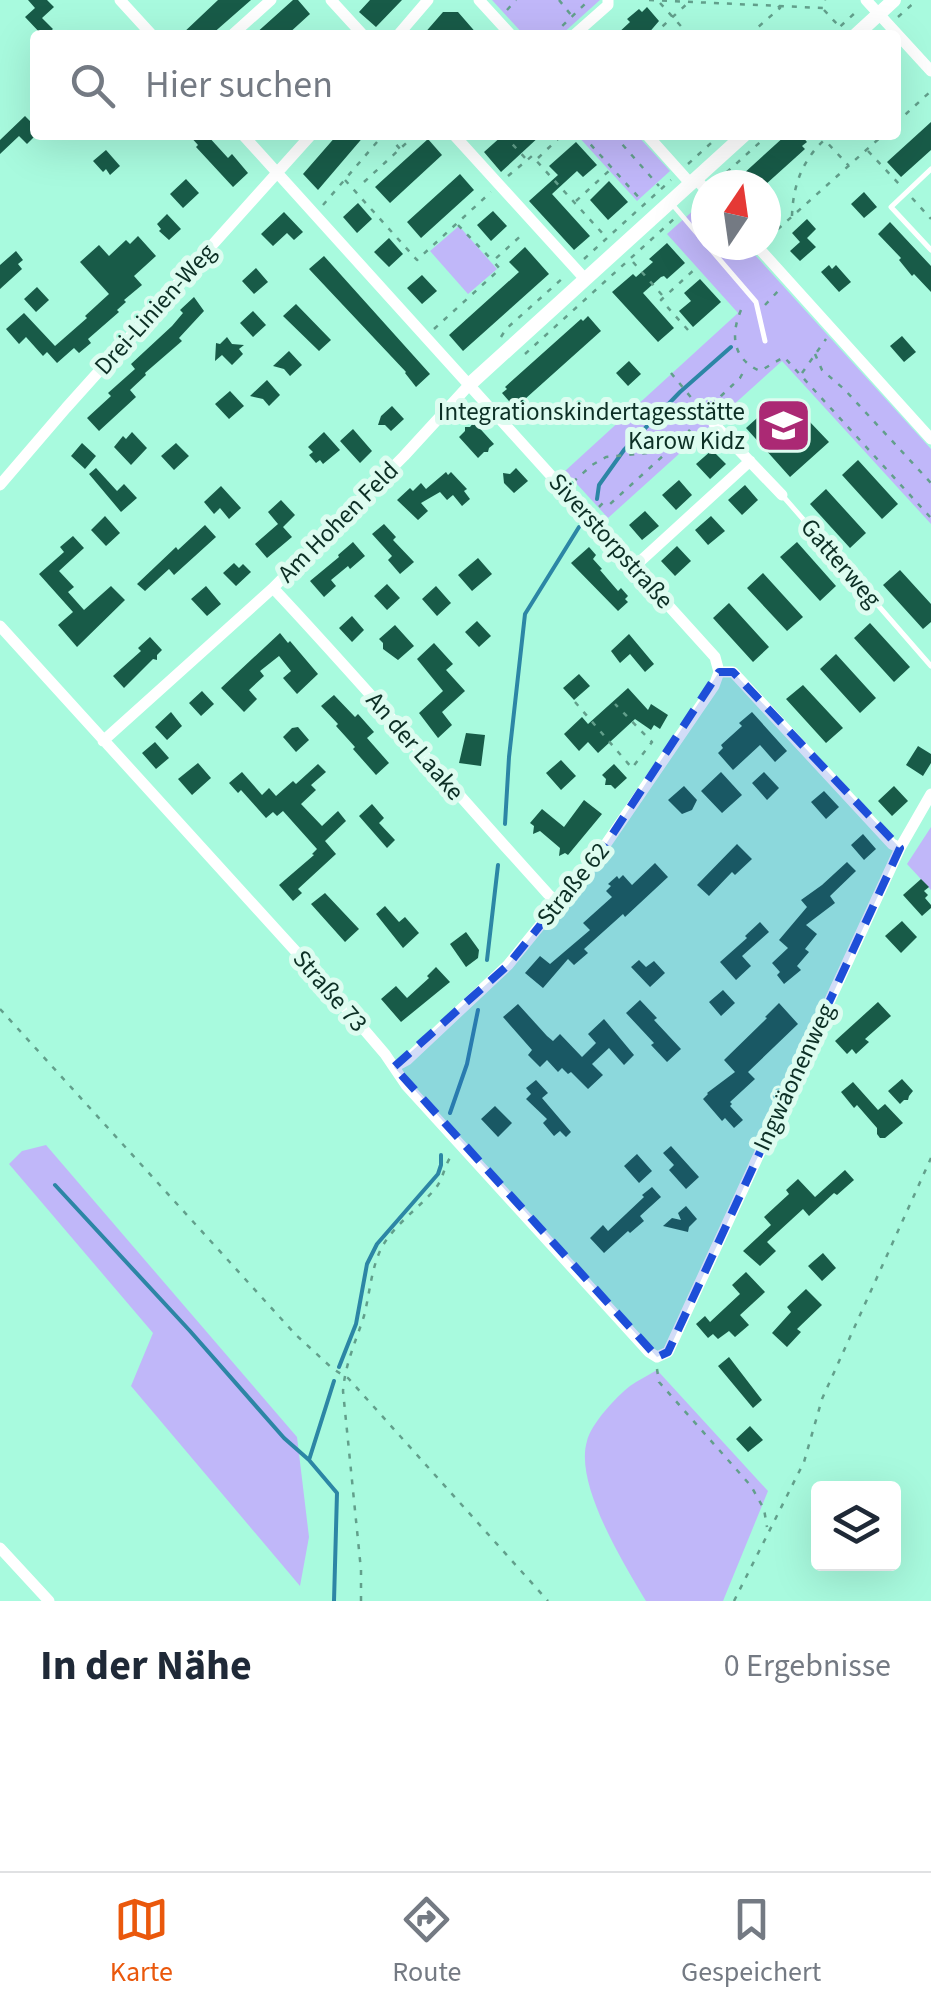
<!DOCTYPE html>
<html lang="de">
<head>
<meta charset="utf-8">
<style>
	:root { --surface:#fff; --page:#f2f2f3; --text:#1f2937; --muted:#747a83; --line:#e0e1e3; --accent:#ea580c }
	body { margin:0; font-family:"Source Sans 3",sans-serif; background:var(--page); color:var(--text) }
	.controls { position:absolute; right:30px; bottom:30px; display:grid; overflow:hidden; border-radius:10px; box-shadow:0 10px 40px #0002 }
	.controls button { width:90px; height:90px; display:grid; place-items:center; padding:0; border:0; border-bottom:2px solid var(--line); background:var(--surface); color:var(--text); font:50px sans-serif }
	.compass { position:absolute; left:691px; top:170px; width:90px; height:90px; border-radius:50%; background:var(--surface); box-shadow:0 10px 40px #0002; rotate:13deg }
	.list { margin:0; padding:0; list-style:none }
	h2 { display:flex; justify-content:space-between; align-items:center; height:130px; margin:0; padding:0 40px; font-size:42px }
	h2 small { font-size:32px; font-weight:400; color:var(--muted) }
	.icon { flex:none; width:55px; height:55px; fill:none; stroke:currentColor; stroke-width:2; stroke-linecap:round; stroke-linejoin:round }
	.map { position:relative; flex:none; width:931px; height:1601px; overflow:hidden }
	.search { position:absolute; background:var(--surface); box-shadow:0 10px 40px #0002; left:30px; right:30px; top:30px; height:110px; display:flex; align-items:center; gap:25px; box-sizing:border-box; padding:0 35px; border-radius:10px; color:var(--muted); font-size:38px }
	.sheet { height:270px; background:var(--surface) }
	nav { display:flex; justify-content:space-around; align-items:center; box-sizing:border-box; height:140px; border-top:2px solid var(--line); background:var(--surface); font-size:28px; color:var(--muted) }
	nav a { display:grid; justify-items:center; gap:5px }
	nav .on { color:var(--accent) }
	.map>svg:first-child { display:block }
	.green { fill:#c0b7f9 }
	.lines { fill:none; stroke-linecap:round; stroke-linejoin:round }
	.stream { stroke:#2c86a5; stroke-width:4 }
	.building { fill:#185b48 }
	.path { stroke:#629f8b; stroke-width:2.5; stroke-dasharray:5 8; stroke-linecap:butt }
	.service { stroke:#fff; stroke-width:5 }
	.minor { stroke:#fff; stroke-width:11 }
	.tertiary { stroke:#fff; stroke-width:14 }
	.marked { fill:#1d4ed8; fill-opacity:0.2; stroke:#1d4ed8; stroke-width:8; stroke-dasharray:20 12; stroke-linejoin:round }
	.labels { text-anchor:middle; dominant-baseline:central; stroke-width:10; stroke-linejoin:round; paint-order:stroke }
	.street-label { font-size:25px; fill:#0c2f25; stroke:#ddfcf0 }
	.poi-label { font-size:25px; fill:#0c2f25; stroke:#ddfcf0; text-anchor:end }
</style>
</head>
<body>
<div class="map">
<svg width="931" height="1601" viewBox="0 0 931 1601">
	<rect width="100%" height="100%" fill="#a8fade"/>
	<!-- green -->
	<path class="green" d="M492 0H600L561 35H524Z
		M577 135H637L670 171 637 201Z
		M705 200 706 245H746L931 449V524L782 361 608 518 565 471 738 313 667 234Z
		M459 226 497 269 468 294 430 251Z
		M931 827V890L907 864Z
		M46 1145 297 1437 309 1537 300 1586 131 1386 153 1333 9 1164 22 1151Z
		M657 1370 768 1491 723 1601H646C624 1564 574 1484 587 1441 591 1424 616 1397 630 1386 638 1380 649 1375 657 1370Z"/>
	<g class="lines">
		<!-- stream -->
		<path class="stream" d="M597 499 599 485 624 450 680 392 731 347
			M505 824 509 757 525 614 579 527
			M487 960 498 865
			M450 1113 467 1064 478 1010
			M55 1185 190 1331 284 1438 309 1460
			M339 1367 356 1324 367 1264 377 1244 438 1174 441 1165V1155
			M334 1381 309 1460 337 1493 334 1601"/>
	</g>
	<!-- building -->
	<path class="building" d="M28 0H47L54 7 42 18 53 29 46 35H42L25 17 35 8Z
		M218 0H251L211 35H181Z
		M293 0H298L310 14 287 35H254Z
		M370 0H402L376 27 359 12Z
		M647 7 659 21 647 35H616L630 22 627 19 639 9 642 12Z
		M443 12H458L478 35H423Z
		M25 116 35 126V136L27 144 19 136 0 154V140Z
		M931 122V150L901 177 887 162Z
		M189 135H207L228 158 232 154 248 173 233 187 196 147 198 145Z
		M337 135H365L318 190 303 174Z
		M503 135H541L501 172 484 152Z
		M786 135H801L807 142 802 146 805 149 765 185H731Z
		M428 139 442 155 390 203 375 187Z
		M576 142 597 165 583 177 577 171 552 194 590 236 574 250 529 201 558 175 549 166Z
		M106 150 120 166 110 175 106 169 103 172 93 161Z
		M460 174 474 190 421 238 407 222Z
		M186 179 199 193 183 208 170 194Z
		M609 181 628 202 608 220 590 200Z
		M864 192 877 207 864 218 851 204Z
		M358 203 372 219 357 233 343 217Z
		M493 211 507 226 491 241 477 225Z
		M284 212 303 232 294 240 287 233 273 246 261 234Z
		M167 214 181 229 169 240 159 231 161 229 157 224Z
		M807 219 816 229 807 238 816 247 800 261 790 251 800 242 792 233Z
		M890 222 931 266V292L914 274 912 276 899 260 901 258 878 234Z
		M138 236 156 256 134 276 142 285 124 300 126 302 117 310 119 312 88 339 91 343 79 353 74 348 57 363 47 352 43 356 26 337 19 344 6 329 24 313 55 346 87 318 85 316 109 294 80 262 99 245 109 256 126 240 130 244Z
		M389 238 403 254 389 267 374 252Z
		M667 243 685 263 667 279 664 276 661 277 643 293 674 328 658 342 612 292 633 274 636 277 653 262 649 259Z
		M525 247 549 274 463 351 449 335 519 272 509 262Z
		M16 251 23 260 18 264 22 269 0 289V265Z
		M324 256 430 374 416 387 405 373 406 372 309 269Z
		M829 265 832 269 836 265 851 282 839 292 821 272Z
		M256 268 268 282 254 294 242 281Z
		M422 275 437 291 422 304 407 288Z
		M700 279 721 302 693 327 679 311 691 301 684 293Z
		M37 287 49 300 36 312 24 299Z
		M194 297 204 311 179 338 182 341 145 373 146 375 130 390 136 397 99 431 87 418 111 396 108 393 135 369 131 364 172 326 183 313 180 310Z
		M296 304 331 340 319 351 283 316Z
		M253 311 266 325 253 337 240 323Z
		M588 316 601 331 515 408 502 393 507 389 505 387 581 319 583 321Z
		M902 336 916 352 904 362 890 346Z
		M227 337 232 344 244 345 239 349 243 354 232 365 222 355 215 361 216 343 220 344Z
		M289 351 302 365 290 376 284 369 273 366Z
		M629 361 641 374 628 386 616 373Z
		M267 380 280 395 269 406 263 399 250 396Z
		M230 391 244 406 229 419 215 404Z
		M392 406 404 419 391 431 385 425H378L381 416Z
		M768 408 792 435 809 421 829 442 790 477 746 428Z
		M474 422 494 444 489 448 488 452H484L478 458 459 437 465 431V427H470Z
		M353 429 372 451 360 463 340 441Z
		M132 432 147 448 131 465 114 447 123 436 126 439Z
		M324 432 340 450 323 464 320 460 316 463 309 455 313 452 308 447Z
		M82 443 96 456 85 469 71 456Z
		M176 443 189 456 174 470 161 456Z
		M712 450 726 464 710 479 696 464Z
		M858 460 898 504 882 519 842 475Z
		M96 468 117 491 124 484 137 498 121 512 89 474Z
		M516 468 528 481 514 493 504 483 503 473 510 474Z
		M446 472 448 475 451 472 467 489 464 491 470 499 462 506 453 495 447 500 440 492 421 503 428 511 418 520 397 500 410 488 413 491 421 483 426 489Z
		M679 480 692 495 676 510 662 495Z
		M745 485 758 500 742 515 728 500Z
		M221 486 241 508 229 519 220 508 214 514 204 502Z
		M826 489 866 533 850 548 810 504Z
		M281 500 295 515 283 527 292 537 267 558 255 544 278 524 268 512Z
		M645 511 659 526 642 540 629 525Z
		M105 516 120 533 106 546 91 530Z
		M711 516 725 531 708 545 695 530Z
		M384 524 396 537 393 540 414 562 400 574 388 560 392 556 372 534Z
		M205 525 216 537 174 575 169 569 145 591 137 584 176 547 178 550Z
		M73 536 84 548 59 571 74 587 68 592 84 610 111 586 125 600 77 647 58 625 73 612 39 574 64 552 60 547Z
		M353 542 365 556 350 569 348 566 331 580 336 586 324 597 310 581 339 557 338 555Z
		M797 542 836 586 820 601 780 557Z
		M677 546 691 561 675 576 661 561Z
		M589 547 596 555 593 559 602 569 600 570 618 591 621 588 628 596 625 599 628 602 618 611 571 563Z
		M478 558 492 574 472 591 458 575Z
		M234 563 239 568 243 564 251 572 236 586 223 573Z
		M900 570 931 604V622L923 629 883 585Z
		M763 573 803 617 787 631 747 588Z
		M387 584 400 598 387 610 374 596Z
		M206 586 221 604 207 616 191 599Z
		M436 586 451 603 437 616 422 599Z
		M729 603 769 647 753 662 713 618Z
		M352 616 364 630 352 642 339 628Z
		M477 621 491 636 479 647 465 632Z
		M870 623 910 667 894 682 854 638Z
		M395 625 414 646 398 660 383 649V643L379 639Z
		M280 633 288 643 290 641 318 674 297 694 283 678 291 671 279 656 260 671 264 676 249 690 257 699 244 712 221 688Z
		M629 634 654 664 645 672 630 654 620 663 611 651Z
		M150 637 162 650 157 655V660L153 659 124 688 113 676 141 651 138 648Z
		M434 643 453 664 446 670 465 691 442 712 452 725 438 738 419 713 443 691 417 659Z
		M836 654 876 698 860 713 820 669Z
		M579 674 590 686 574 700 563 688Z
		M803 685 843 728 826 743 786 699Z
		M628 688 648 710 651 704 668 715 660 729 654 725 651 730 635 719 598 753 588 742 579 751 564 734 582 717 588 724Z
		M202 691 214 704 201 716 189 703Z
		M334 695 355 717 358 714 374 732 367 738 389 763 376 775 353 749 355 747 336 726 338 724 321 706Z
		M171 712 182 726 167 740 155 727Z
		M752 712 787 751 775 762 760 745 733 770 718 753 723 748 721 745 742 726 739 723Z
		M298 727 309 740 296 752 283 737 292 728Z
		M466 733 485 735 481 766 459 763Z
		M155 742 169 758 156 769 142 753Z
		M918 746 931 754V763L923 776 906 765Z
		M561 760 576 776 561 790 546 773Z
		M198 763 211 778 192 795 178 779Z
		M318 764 326 772 311 785 316 790 301 804 322 826 338 811 346 821 325 841 336 854 298 889 302 893 293 901 279 885 314 855 312 854 317 849 283 811 277 816 273 812 266 818 241 790 238 793 229 783 242 772 262 795 269 788 276 796 293 781 296 784Z
		M614 764 627 778 615 789 611 785H605L606 779 602 775Z
		M721 772 742 795 722 813 701 791Z
		M764 772 779 788 767 800 752 783Z
		M684 786 697 800 692 810 682 814 668 800Z
		M894 786 908 801 892 816 878 801Z
		M824 791 839 807 826 819 811 802Z
		M584 800 602 814 568 855 565 853 559 856 560 848 540 831 533 834 534 826 530 823 542 809 564 827Z
		M372 804 384 818 379 823 395 840 387 848 359 816Z
		M863 834 876 849 864 860 851 845Z
		M737 844 752 859 735 875 732 872 709 896 697 885Z
		M847 862 856 871 830 896 835 903 806 925 817 934 805 949 809 952 797 966 801 970 784 984 777 975 780 972 772 963 788 948 779 940 807 907 801 900 822 885Z
		M655 863 668 877 625 917 623 914 584 949 588 953 574 965 568 959 543 988 525 973 540 956 550 964 590 930 583 923 612 897 606 891 611 886 608 884 617 876 619 879 623 875 632 885Z
		M921 879 929 887 924 891 928 895 925 898 931 905V908L922 916 903 895Z
		M325 893 359 929 345 942 311 904Z
		M385 906 399 922 405 917 419 933 403 948 376 914Z
		M902 921 917 937 901 953 885 936Z
		M760 922 769 932 742 956 751 966 736 980 720 962 747 938 745 936Z
		M466 932 479 950 478 958 466 967 450 944Z
		M639 960 646 967 654 961 665 973 650 987 631 967Z
		M436 967 450 982 401 1022 381 999 396 986 407 998 429 978 427 976Z
		M723 990 735 1003 721 1016 709 1002Z
		M640 1000 657 1018 654 1020 681 1049 667 1062 651 1045 654 1043 626 1013Z
		M878 1002 891 1016 865 1039 869 1042 856 1054 852 1049 847 1054 835 1041Z
		M779 1003 798 1024 748 1072 755 1079 730 1102 732 1104 730 1106 743 1120 734 1128 725 1118 722 1121 703 1099 708 1094 707 1093 735 1072 724 1060 767 1018 765 1017Z
		M518 1004 547 1036 553 1041 560 1034 582 1057 596 1043 588 1034 604 1019 634 1055 624 1065 609 1048 592 1064 603 1075 588 1089 571 1072 568 1074 562 1068 558 1072 547 1060 540 1067 528 1055 532 1050 503 1017Z
		M902 1079 913 1091 909 1096 908 1100H904L900 1104 888 1091Z
		M536 1080 548 1093 542 1098 571 1132 566 1137 560 1131 554 1136 543 1123 547 1119 526 1099 531 1094 526 1088Z
		M853 1082 878 1110 885 1104 903 1123 885 1138H880L877 1134V1128L857 1105 854 1108 841 1092Z
		M495 1106 512 1123 498 1137 481 1119Z
		M671 1146 699 1177 686 1189 669 1170 674 1165 663 1153Z
		M637 1154 652 1171 639 1183 624 1166Z
		M845 1170 854 1180 837 1195 834 1193 809 1216 803 1209 767 1242 776 1251 760 1266 743 1251 771 1225 764 1217 789 1194 786 1190 798 1179 815 1197Z
		M652 1187 661 1197 640 1216 644 1221 630 1233 628 1231 604 1253 590 1238 603 1225 608 1231 644 1197 642 1195Z
		M686 1206 697 1219 689 1227 688 1232 663 1226 672 1218 681 1220 678 1213Z
		M823 1253 836 1268 822 1281 808 1266Z
		M746 1272 765 1292 740 1315 749 1325 735 1337 729 1331 718 1339 713 1334 708 1338 696 1324 705 1316 710 1322 740 1294 732 1285Z
		M806 1289 822 1305 797 1329 801 1332 787 1347 772 1333 791 1312 787 1307Z
		M729 1357 762 1400 753 1408 718 1366Z
		M750 1426 763 1440 748 1452 736 1439Z"/>
	<g class="lines">
		<!-- path -->
		<path class="path" d="M559 0 571 15
			M649 0 823 8 825 0
			M660 3 689 35
			M507 10 516 0
			M824 10 837 24
			M898 17 917 0
			M553 35 589 0
			M653 35 689 2 687 0
			M749 35 780 8 773 0
			M831 35 857 11
			M896 123 931 91
			M388 135 400 149
			M504 135 527 160
			M582 135 642 201
			M614 135 659 186
			M820 135 849 166
			M868 151 900 185
			M538 158 562 135
			M688 164 720 135
			M508 176 532 156 604 235
			M345 180 417 260 491 192
			M717 181 768 135
			M364 182 415 135
			M912 198 931 219
			M576 201 611 169
			M323 205 383 135
			M792 216C793 183 804 156 830 135
			M458 225 493 261
			M768 238 883 135
			M584 259 671 180
			M633 262 662 295
			M765 305 780 289
			M741 310C730 336 733 359 760 371L784 357 931 518
			M434 329 500 269 493 261 525 232
			M688 330 661 300 696 268
			M501 337 506 329 564 277
			M525 354 675 218
			M815 354 822 370 844 389 931 483
			M671 373 703 412
			M802 373 826 339
			M573 482 592 465 606 457 669 451 683 439 703 412 712 409 721 396 740 378 746 367
			M599 507 603 503 610 504 665 454
			M575 702 632 768 652 742 615 704
			M0 1009 295 1334 333 1369 348 1378 548 1601
			M657 1369 659 1382 751 1486 764 1509 767 1527
			M361 1601V1570L343 1391C345 1364 356 1341 364 1316 370 1293 371 1268 382 1247 395 1224 418 1209 435 1189 444 1178 444 1165 452 1155
			M734 1601 804 1462 822 1399 931 1158"/>
		<!-- service -->
		<path class="service" d="M931 169 891 207 931 250
			M672 204 706 244
			M707 245 756 302 765 341
			M782 495 931 666"/>
		<!-- minor -->
		<path class="minor" d="M120 0 152 35
			M331 0 363 35
			M479 0 511 35
			M866 0 931 71
			M232 35 271 0
			M398 35 428 0
			M574 35 608 5V0
			M243 135 715 657 719 672
			M454 135 585 279
			M647 135 690 183
			M696 179 706 190
			M756 245 931 439
			M714 424 782 495
			M0 485 66 408 311 135
			M634 567 750 461
			M273 588C367 688 456 793 548 894L558 903
			M0 626 320 978 385 1054 406 1085 649 1352 657 1357 668 1352 900 848 931 794
			M719 672H733L892 844 900 848
			M103 741 273 588 404 456 470 384
			M394 1067 407 1060 508 965 606 844 714 686 719 672
			M0 1548 49 1601"/>
		<!-- tertiary -->
		<path class="tertiary" d="M856 35 894 0
			M470 384 744 135"/>
	</g>
	<!-- marked area -->
	<path class="marked" d="M719 672H733L900 848 668 1352 657 1357 394 1067 508 965 606 844Z"/>
	<!-- icons -->
	<defs>
		<symbol id="school-square" viewBox="-11 -11 22 22"><rect x="-9" y="-9" width="18" height="18" rx="4" fill="#ab2974" stroke="#ddfcf0"/><path d="M0-5L7-2L0 1L-7-2ZM-4 1L0 2.5L4 1V4Q0 6-4 4Z" fill="#fff"/></symbol>
	</defs>
	<g fill-rule="evenodd">
		<use href="#school-square" x="752" y="394" width="63" height="63"/>
	</g>
	<g class="labels">
		<!-- street labels -->
		<g class="street-label">
			<text transform="translate(155 309) rotate(-48)">Drei-Linien-Weg</text>
			<text transform="translate(338 522) rotate(-45)">Am Hohen Feld</text>
			<text transform="translate(611 541) rotate(48)">Siverstorpstraße</text>
			<text transform="translate(841 563) rotate(49)">Gatterweg</text>
			<text transform="translate(415 746) rotate(49)">An der Laake</text>
			<text transform="translate(573 884) rotate(-51)">Straße 62</text>
			<text transform="translate(330 991) rotate(49)">Straße 73</text>
			<text transform="translate(794 1077) rotate(-65)">Ingwäonenweg</text>
		</g>
		<!-- poi labels -->
		<g class="poi-label">
			<text x="745" y="412">Integrationskindertagesstätte<tspan x="745" dy="29">Karow Kidz</tspan></text>
		</g>
	</g>
</svg>
<div class="controls">
<button><svg class="icon" aria-label="layers" viewBox="0 0 24 24"><path d="M12 4l9 5-9 5-9-5zM3 14l9 5 9-5"/></svg></button>
</div>
<svg class="compass" viewBox="-18 -18 36 36"><path d="M0-13l5 13h-10z" fill="#e53935"/><path d="M0 13l5-13h-10z" fill="#747a83"/></svg>
<div class="search"><svg class="icon" aria-label="search" viewBox="0 0 24 24"><circle cx="10" cy="10" r="6"/><path d="M15 15l6 6"/></svg>Hier suchen</div>
</div>
<section class="sheet">
<h2>In der Nähe<small>0 Ergebnisse</small></h2>
<ul class="list">
</ul>
</section>
<nav>
<a class="on"><svg class="icon" aria-label="map" viewBox="0 0 24 24"><path d="M3 6l6-2 6 2 6-2v14l-6 2-6-2-6 2zM9 4v14M15 6v14"/></svg>Karte</a>
<a><svg class="icon" aria-label="directions" viewBox="0 0 24 24"><path d="M12 3l9 9-9 9-9-9zM9 14v-3h6M13 9l2 2-2 2"/></svg>Route</a>
<a><svg class="icon" aria-label="saved" viewBox="0 0 24 24"><path d="M7 4h10v16l-5-4-5 4z"/></svg>Gespeichert</a>
</nav>
</body>
</html>
